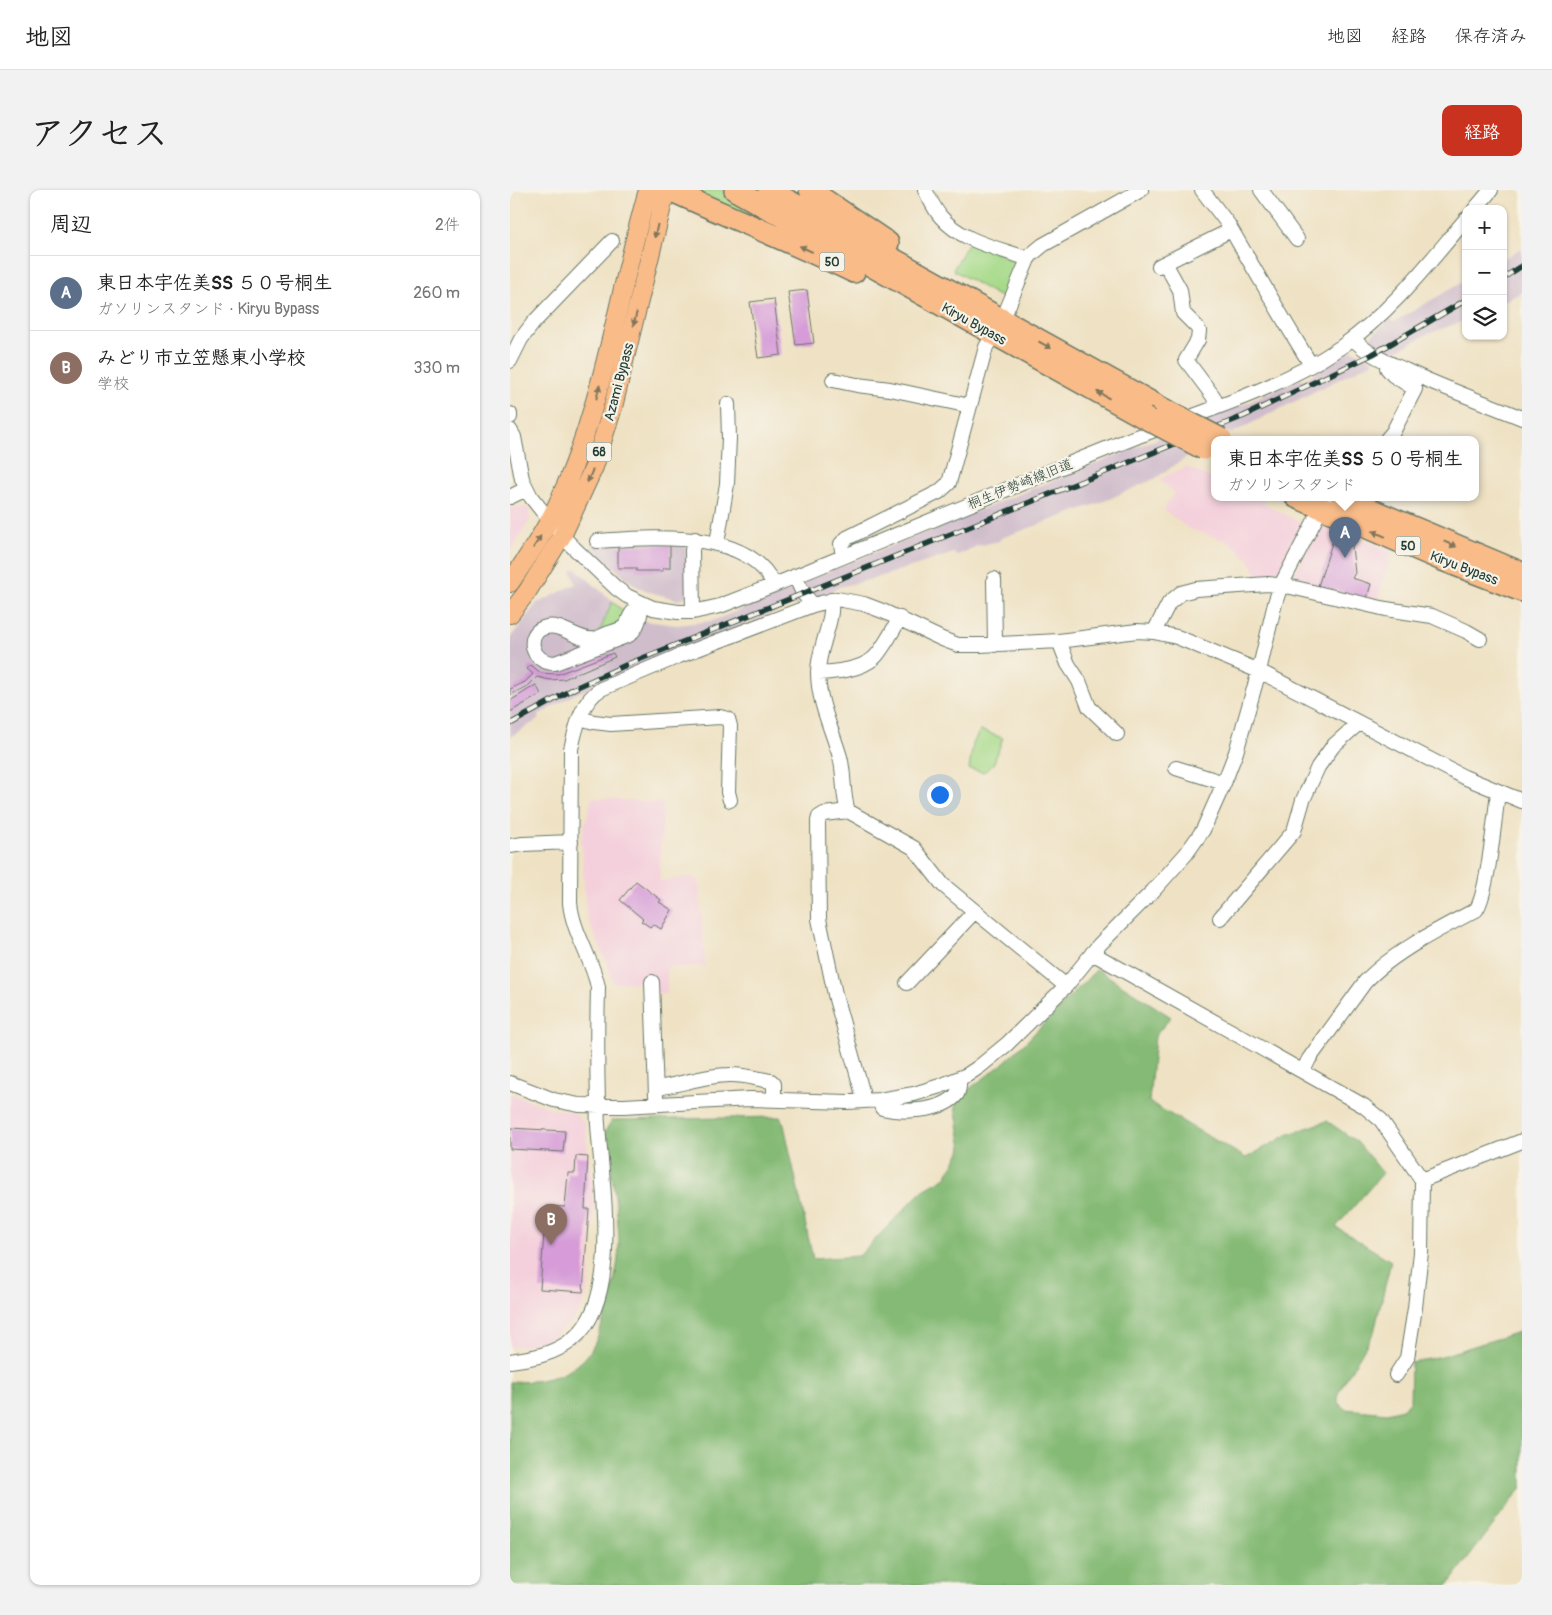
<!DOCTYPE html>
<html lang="ja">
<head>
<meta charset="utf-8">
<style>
	:root { --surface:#fff; --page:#f2f2f2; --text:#222; --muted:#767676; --line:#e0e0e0; --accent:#c8321e }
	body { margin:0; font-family:Pangolin,"Klee One",sans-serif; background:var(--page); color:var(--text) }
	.controls { position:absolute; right:15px; top:15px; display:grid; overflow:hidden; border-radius:10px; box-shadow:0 1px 4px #0004 }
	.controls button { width:45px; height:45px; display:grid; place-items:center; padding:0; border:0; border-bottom:1px solid var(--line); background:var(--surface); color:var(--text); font:25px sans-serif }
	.you { position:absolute; left:429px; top:604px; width:18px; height:18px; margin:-12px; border:4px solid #fff; border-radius:50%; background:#1a73e8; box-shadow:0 0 0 8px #1a73e833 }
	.badge { display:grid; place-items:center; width:32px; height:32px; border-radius:50%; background:var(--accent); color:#fff; font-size:16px; font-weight:700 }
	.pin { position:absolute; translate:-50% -41px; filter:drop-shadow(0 1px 2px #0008) }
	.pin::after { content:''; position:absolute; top:26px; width:18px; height:15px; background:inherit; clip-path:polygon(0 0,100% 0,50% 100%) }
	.popup { position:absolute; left:701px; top:246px; width:268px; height:65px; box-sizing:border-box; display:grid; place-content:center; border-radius:10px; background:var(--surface); filter:drop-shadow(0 1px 4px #0005); font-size:16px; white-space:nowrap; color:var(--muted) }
	.popup b { font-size:19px; color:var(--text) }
	.popup::after { content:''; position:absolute; left:50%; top:100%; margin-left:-10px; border:10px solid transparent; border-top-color:var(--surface) }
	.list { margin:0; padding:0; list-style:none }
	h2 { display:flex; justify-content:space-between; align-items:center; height:65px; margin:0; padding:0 20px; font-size:21px }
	h2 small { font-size:16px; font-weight:400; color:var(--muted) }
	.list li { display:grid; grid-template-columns:32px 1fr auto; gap:15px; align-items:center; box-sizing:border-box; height:75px; padding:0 20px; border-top:1px solid var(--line) }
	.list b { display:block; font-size:19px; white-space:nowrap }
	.list p { margin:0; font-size:16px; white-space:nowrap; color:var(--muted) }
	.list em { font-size:16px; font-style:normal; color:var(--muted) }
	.icon { flex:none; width:28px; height:28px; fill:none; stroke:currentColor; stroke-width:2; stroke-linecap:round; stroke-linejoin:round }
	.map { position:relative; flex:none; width:1012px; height:1395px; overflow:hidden; border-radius:10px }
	header { display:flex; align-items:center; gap:30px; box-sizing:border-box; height:70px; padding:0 25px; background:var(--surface); border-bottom:1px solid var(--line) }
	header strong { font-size:24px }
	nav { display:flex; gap:28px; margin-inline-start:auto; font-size:18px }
	.intro { display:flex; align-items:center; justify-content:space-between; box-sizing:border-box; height:120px; padding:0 30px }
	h1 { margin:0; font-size:35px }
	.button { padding:12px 22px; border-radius:10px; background:var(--accent); color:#fff; font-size:18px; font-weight:700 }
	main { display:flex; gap:30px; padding:0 30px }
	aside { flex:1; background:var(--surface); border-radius:10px; box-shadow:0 1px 4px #0004 }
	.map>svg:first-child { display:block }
	.built { fill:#f4cfdc }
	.industrial { fill:#d0bdcc }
	.green { fill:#a6da89; stroke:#628c5e }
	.forest { fill:#84ba75; stroke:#527c54 }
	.building { fill:#d69bd8 }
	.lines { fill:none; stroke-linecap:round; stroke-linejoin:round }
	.minor-casing { stroke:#687766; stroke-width:16 }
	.major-casing { stroke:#687766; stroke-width:20 }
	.highway-casing { stroke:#687766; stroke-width:24 }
	.minor { stroke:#fff; stroke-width:14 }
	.major { stroke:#f9bc89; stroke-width:18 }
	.highway { stroke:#f9bc89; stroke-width:21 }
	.rail-casing { stroke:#1f3d34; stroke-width:5.5 }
	.rail { stroke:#f7f3e8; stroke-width:4; stroke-dasharray:11; stroke-linecap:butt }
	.highway-bridge-casing { stroke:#687766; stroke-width:24; stroke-linecap:butt }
	.highway-bridge { stroke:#f9bc89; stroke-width:21 }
	.oneway { fill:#81765a }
	.labels { text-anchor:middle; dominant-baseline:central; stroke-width:4.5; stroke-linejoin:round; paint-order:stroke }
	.shield { fill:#f7f3e8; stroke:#60746a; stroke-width:1 }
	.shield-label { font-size:12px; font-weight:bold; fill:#1f3d34 }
	.street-label { font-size:14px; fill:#1f3d34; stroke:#f7f3e8 }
</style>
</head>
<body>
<header>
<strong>地図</strong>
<nav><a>地図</a><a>経路</a><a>保存済み</a></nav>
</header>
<div class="intro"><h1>アクセス</h1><a class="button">経路</a></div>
<main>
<aside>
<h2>周辺<small>2件</small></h2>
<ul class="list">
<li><span class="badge" style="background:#5c6f8a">A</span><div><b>東日本宇佐美SS ５０号桐生</b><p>ガソリンスタンド · Kiryu Bypass</p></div><em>260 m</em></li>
<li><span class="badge" style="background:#8d6e63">B</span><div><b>みどり市立笠懸東小学校</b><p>学校</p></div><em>330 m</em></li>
</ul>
</aside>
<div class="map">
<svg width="1012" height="1395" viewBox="0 0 1012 1395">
	<rect width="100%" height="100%" fill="#f7f3e8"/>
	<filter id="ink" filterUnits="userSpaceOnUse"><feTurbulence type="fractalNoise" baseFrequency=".02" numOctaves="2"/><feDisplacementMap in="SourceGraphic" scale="10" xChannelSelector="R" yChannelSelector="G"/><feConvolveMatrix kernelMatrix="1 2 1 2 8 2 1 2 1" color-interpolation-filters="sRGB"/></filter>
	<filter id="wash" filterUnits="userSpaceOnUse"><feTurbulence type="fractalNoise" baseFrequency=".0096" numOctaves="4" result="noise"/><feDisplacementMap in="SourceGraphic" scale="20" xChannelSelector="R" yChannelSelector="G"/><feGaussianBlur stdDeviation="1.12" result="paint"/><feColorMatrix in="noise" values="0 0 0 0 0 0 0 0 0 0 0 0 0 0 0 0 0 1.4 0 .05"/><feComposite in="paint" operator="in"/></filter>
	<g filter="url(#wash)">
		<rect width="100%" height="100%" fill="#efe2c4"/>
		<!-- built -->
		<path class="built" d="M677 277 705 290V307H751L755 309 754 314 795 335 766 389 749 390 739 369 719 352 678 338 655 321 656 315 665 303 649 289Z
			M17 317 19 320 20 330 0 362V318Z
			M809 337 827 339 882 360 867 411 784 392 782 387Z
			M82 608 153 613 149 691 184 686V690L189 689 195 776 157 777V804L148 803 137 792 103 793 97 773 81 737 76 723 72 657 70 652Z
			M0 904 44 919 63 922 75 934 84 1015 79 1095 76 1108 68 1123 61 1132 42 1147 18 1155 0 1157Z"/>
		<!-- industrial -->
		<path class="industrial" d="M1012 58V102L993 112V69Z
			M956 90V130L915 145 878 166 861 157V146L880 129 884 132Z
			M842 160 863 170V172L736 236 722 243 716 242 677 262 678 266 646 288 597 310 491 348 489 351 467 356 446 366 444 363 363 389 329 397 308 407 304 406 295 398 294 391 744 210 787 190 795 189Z
			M127 353H169L176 359 178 405 169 410 140 402 128 397 115 388 81 355Z
			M66 379 115 422 134 431 167 435 202 431 284 399 295 412 280 416 65 504 28 525 29 529 0 547V448L28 412H30L66 394 61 380Z"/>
		<!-- green -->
		<path class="green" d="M178 0H211L357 82Z
			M459 52 508 72 509 74 494 109 443 80Z
			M102 412 115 422 113 432 89 443Z
			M470 540 493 548 483 575 474 582 459 579 463 554Z"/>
		<!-- forest -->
		<path class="forest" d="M587 779 661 827 645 846 639 912 736 968 779 944 817 931 847 952 873 983 826 1037 881 1071 864 1142 828 1203V1213L835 1219 877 1223 892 1219 900 1212 901 1173 932 1166 1012 1141V1297L938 1395H0V1192C22 1192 47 1190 66 1176 83 1164 88 1147 94 1128 101 1106 109 1077 109 1053 108 1017 101 980 95 943L97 938 102 930 270 927 274 935 303 1069 349 1066 412 1001 436 987 452 958 445 916 451 905 490 876 513 855Z"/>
		<g id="blocks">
			<!-- building -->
			<path class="building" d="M297 100 304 153 286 155 278 102Z
				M264 109 271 165 248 168 240 112Z
				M825 344 845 351 842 357 845 383 842 388 861 394 857 408 808 396Z
				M160 355V378H153V381H126V378H108V356Z
				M103 463 105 467 54 489 40 490 27 487 19 495 0 505V499L15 492 23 484 17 479 21 475 31 483 48 484Z
				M26 495 31 504 0 522V511Z
				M126 691 151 710 149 712 162 720 151 739 143 734 140 737 131 731 133 729 110 710Z
				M0 938 55 941 53 962 0 959Z
				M66 966 78 967 75 1019H79L73 1102 30 1099 36 1016 55 1017 58 983H65Z"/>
		</g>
	</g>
	<g filter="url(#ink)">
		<use href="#blocks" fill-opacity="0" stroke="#687766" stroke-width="1"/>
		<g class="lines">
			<defs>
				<path id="minor" d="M415 0C420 9 424 19 431 27 452 52 489 58 518 69
					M692 0 718 34 778 137 801 175
					M751 0 787 49
					M965 19 981 0
					M655 73 670 100 673 123 687 137 689 141 688 150 676 170 703 206 708 217
					M649 76 721 40
					M492 131 518 69 522 64 533 55 631 0
					M843 148C856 164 877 172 895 180 933 198 973 212 1012 228
					M0 171 11 149 24 132 102 51
					M323 190 347 195 380 199 460 216
					M0 224V227
					M0 240 4 247 12 289 21 307 52 346 65 359 106 398 117 406 143 418 168 422H183L210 416 264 395C385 346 505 295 626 247 695 221 769 199 831 157 880 123 917 75 956 29
					M877 249 883 242 905 199 883 185 877 178
					M0 307 16 299
					M87 351C138 348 238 337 264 395
					M207 353 217 294 219 248 218 214
					M333 366 331 354 337 348 429 302 439 293 476 157 483 145
					M285 386 293 403 303 415
					M484 389 485 455
					M321 410C324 432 308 458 308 482 308 512 322 539 330 567 335 585 332 604 338 621L404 658 433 695 556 796
					M131 413C131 425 129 437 119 445L45 473C20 473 16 444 33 438 52 431 67 452 85 449 89 448 94 445 99 443 104 442 109 440 113 438 118 434 119 426 123 422 126 419 129 416 131 413Z
					M183 422 182 360 185 349
					M644 442 659 413 671 403 686 399 758 394 781 397 876 419 922 426 956 441 970 449
					M549 451 558 474 569 491 579 517 607 544
					M308 483C326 482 350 480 364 468 372 461 384 438 390 428
					M70 528 84 532 101 534 210 527 218 529 220 536 218 602 220 610
					M666 578 714 593
					M338 621 314 624 309 627 308 631 309 729 326 809 352 901 353 911
					M0 656 13 654 61 652
					M710 728 784 641 793 610 808 577 823 556 849 533
					M582 763 854 916 871 930 912 990 1012 951
					M142 792 146 906
					M397 793 465 721
					M793 881 799 869 855 792C882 763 931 738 966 720 978 704 985 625 988 602
					M0 893 44 910 69 915 114 916 240 909 338 912 369 910 404 904 430 896 457 885 469 877 497 854 556 796 589 755 643 701 676 664 693 640 714 593 726 562 749 481 765 413 771 395 817 307
					M146 898C171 895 194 885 219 885 233 884 247 889 261 891L264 894V909
					M369 910 372 918C392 923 433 922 447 904 450 899 449 894 449 888
					M0 1171C23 1168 45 1164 63 1149 113 1109 91 989 88 934 87 927 88 921 88 915 87 876 87 836 88 797 82 768 63 743 60 713L61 559C66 538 71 511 91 499L169 466 303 415 327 409 354 414 375 422 432 449 448 455H470L549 451 627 441 644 442 667 447 749 481 954 587 1012 611
					M886 1185 897 1168 905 1118 911 1062 912 990"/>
				<path id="major" d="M0 393C18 366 36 340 49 311 94 213 108 103 138 0
					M0 424 17 402 52 346 84 277 103 217 156 0"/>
				<path id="highway" d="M160 0C221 28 284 53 344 82
					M225 0 635 228
					M259 0 655 220
					M300 0 378 53
					M786 307 930 369 1012 401
					M831 307 1012 383"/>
			</defs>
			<!-- minor casing -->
			<use href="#minor" class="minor-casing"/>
			<!-- major casing -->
			<use href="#major" class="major-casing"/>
			<!-- highway casing -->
			<use href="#highway" class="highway-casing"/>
			<!-- minor -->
			<use href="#minor" class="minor"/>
			<!-- major -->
			<use href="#major" class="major"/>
			<!-- highway -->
			<use href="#highway" class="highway"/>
			<defs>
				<path id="rail" d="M993 88 1012 76
					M0 534 65 498 118 474 734 226 863 164 956 110"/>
			</defs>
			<!-- rail casing -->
			<use href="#rail" class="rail-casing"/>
			<!-- rail -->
			<use href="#rail" class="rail"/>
			<defs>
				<path id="highway-bridge" d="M655 220 711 249
					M635 228 694 259"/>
			</defs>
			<!-- highway-bridge casing -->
			<use href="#highway-bridge" class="highway-bridge-casing"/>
			<!-- highway-bridge -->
			<use href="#highway-bridge" class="highway-bridge"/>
		</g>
		<!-- one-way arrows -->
		<defs><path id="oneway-solid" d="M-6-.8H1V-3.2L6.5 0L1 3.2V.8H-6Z" transform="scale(1.25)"/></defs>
		<g class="oneway">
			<use href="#oneway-solid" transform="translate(146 41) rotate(103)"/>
			<use href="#oneway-solid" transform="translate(296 59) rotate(-155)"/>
			<use href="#oneway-solid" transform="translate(125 129) rotate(104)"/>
			<use href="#oneway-solid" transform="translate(535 155) rotate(29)"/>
			<use href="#oneway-solid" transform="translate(88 202) rotate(-76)"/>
			<use href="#oneway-solid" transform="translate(593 205) rotate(-151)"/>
			<use href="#oneway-solid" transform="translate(80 286) rotate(113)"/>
			<use href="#oneway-solid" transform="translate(869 344) rotate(-157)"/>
			<use href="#oneway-solid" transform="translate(27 352) rotate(-58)"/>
			<use href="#oneway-solid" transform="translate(940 354) rotate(23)"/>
		</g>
	</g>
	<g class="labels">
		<!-- shield labels -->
		<g class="shield">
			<rect x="309.5" y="62.5" width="25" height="19" rx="4"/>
			<rect x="76.5" y="252.5" width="25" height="19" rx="4"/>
			<rect x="885.5" y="346.5" width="25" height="19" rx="4"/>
		</g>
		<g class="shield-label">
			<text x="322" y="72">50</text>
			<text x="89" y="262">68</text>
			<text x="898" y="356">50</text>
		</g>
		<!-- street labels -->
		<g class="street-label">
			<text transform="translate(464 134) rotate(29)">Kiryu Bypass</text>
			<text transform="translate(109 192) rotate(-75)">Azami Bypass</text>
			<text transform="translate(510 294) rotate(-22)">桐生伊勢崎線旧道</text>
			<text transform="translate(954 378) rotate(21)">Kiryu Bypass</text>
		</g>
	</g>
</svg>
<div class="controls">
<button>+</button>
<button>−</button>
<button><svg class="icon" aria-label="layers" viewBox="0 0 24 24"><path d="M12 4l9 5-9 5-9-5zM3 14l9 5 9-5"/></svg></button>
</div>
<div class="you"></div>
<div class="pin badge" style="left:835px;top:368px;background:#5c6f8a">A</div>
<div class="popup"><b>東日本宇佐美SS ５０号桐生</b>ガソリンスタンド</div>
<div class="pin badge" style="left:41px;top:1055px;background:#8d6e63">B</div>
</div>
</main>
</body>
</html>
